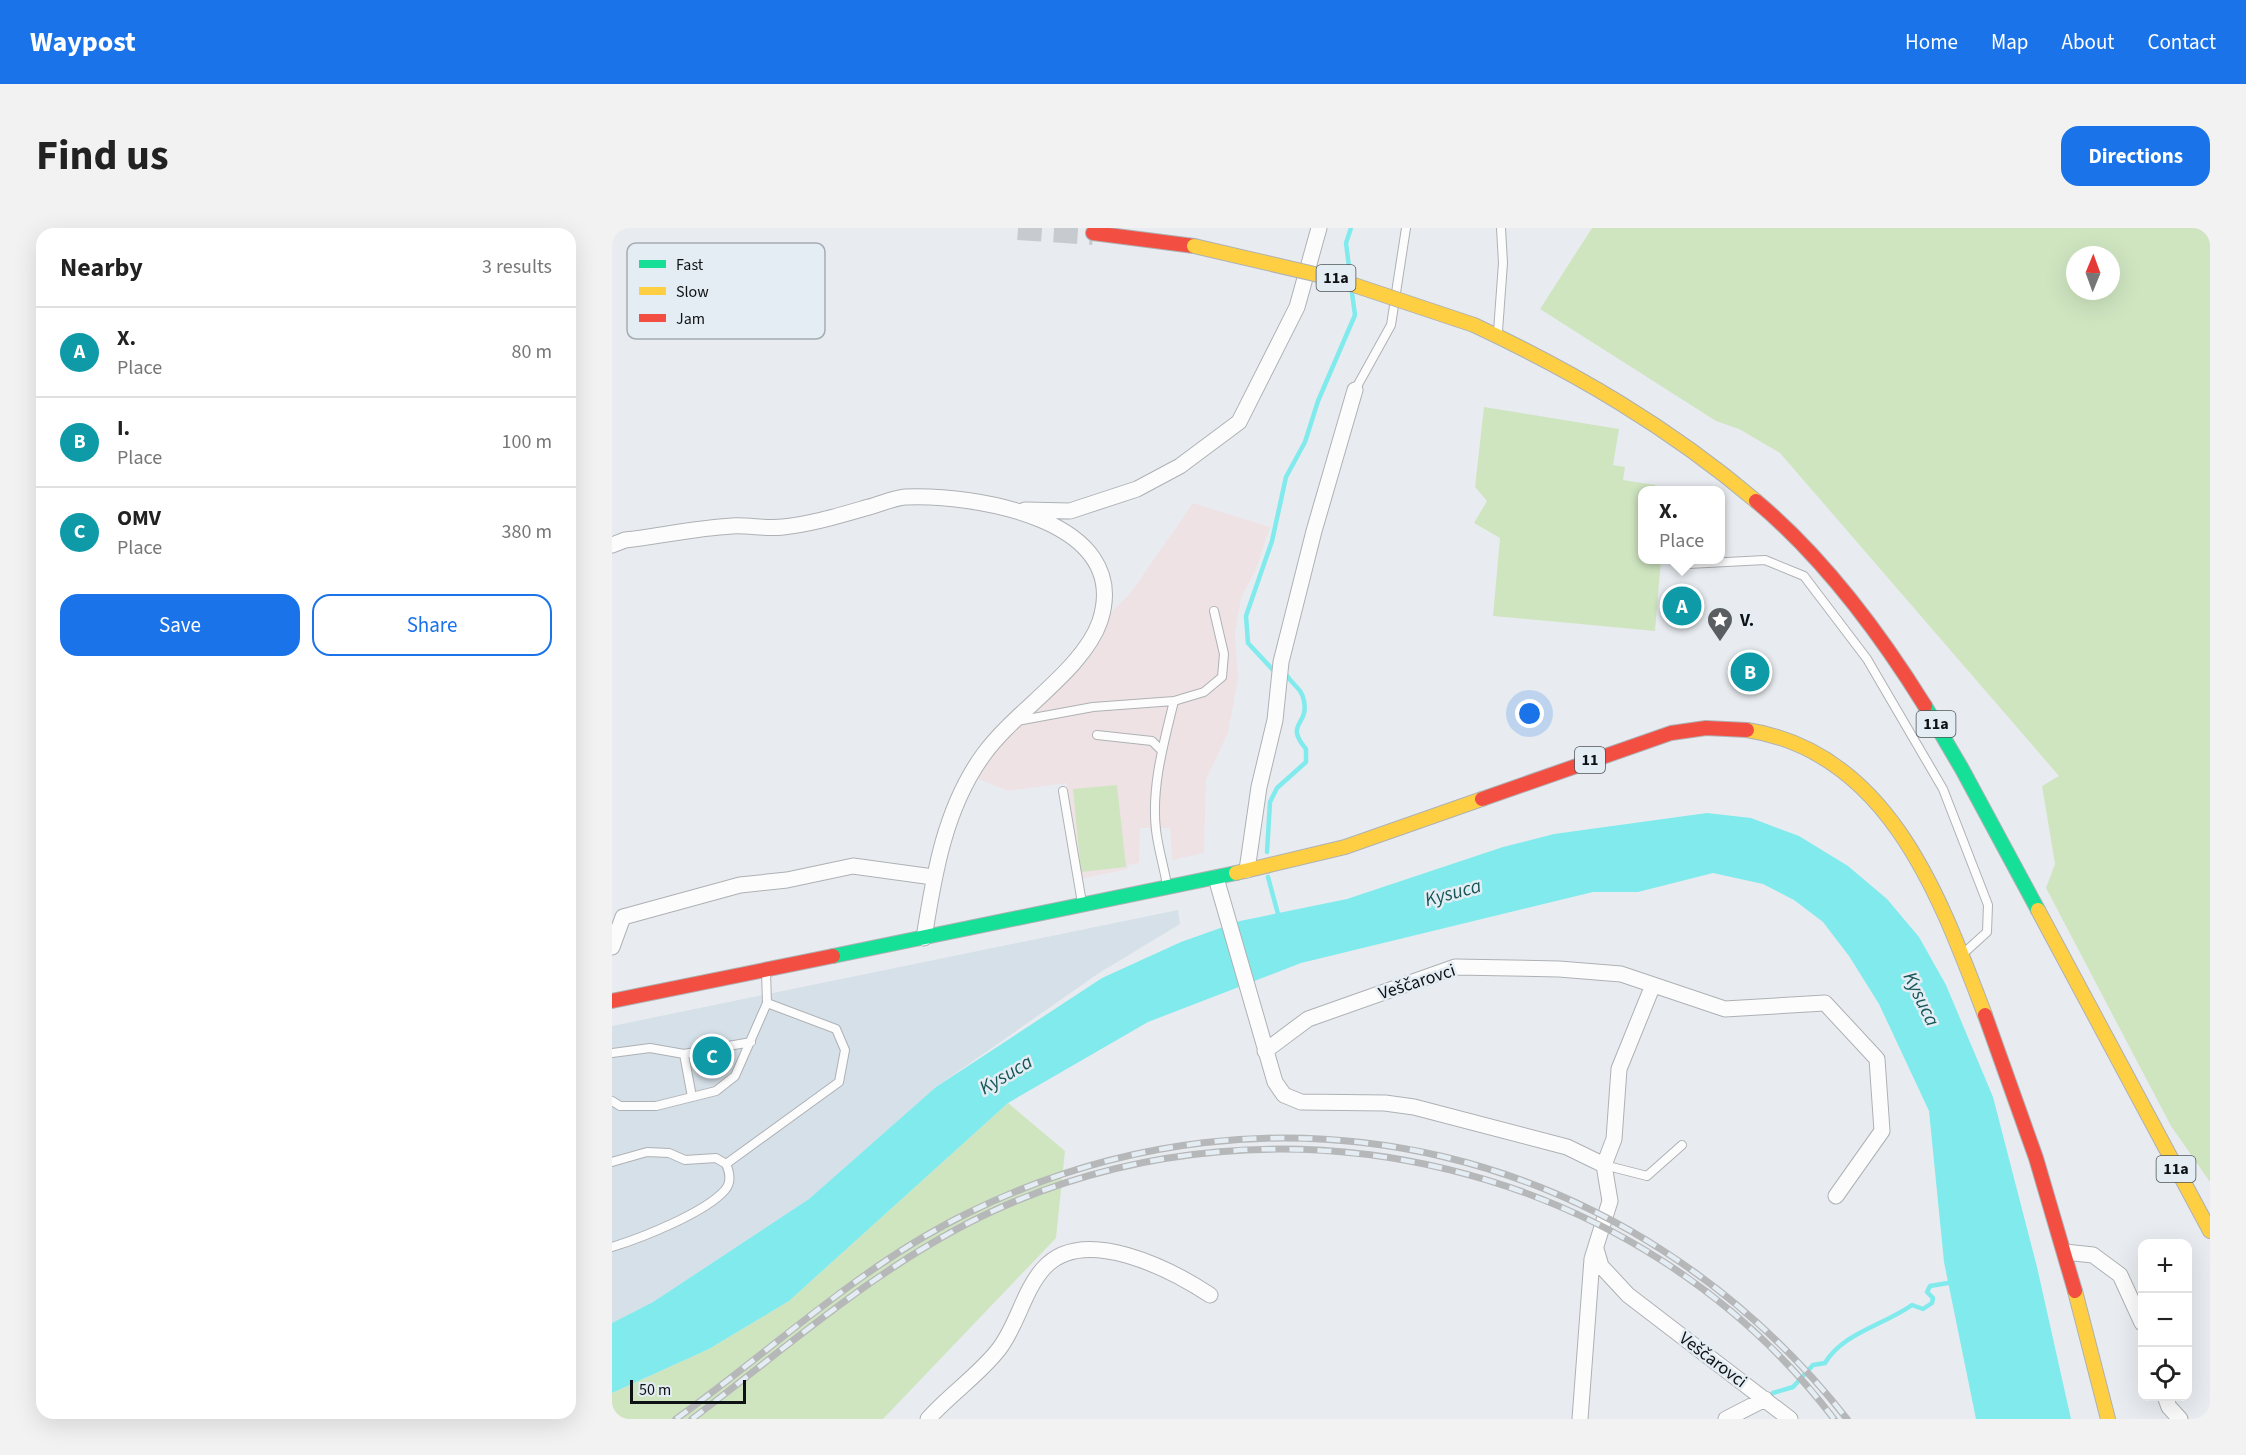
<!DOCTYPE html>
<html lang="en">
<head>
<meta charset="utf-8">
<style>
	:root { --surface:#fff; --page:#f2f2f2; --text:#222; --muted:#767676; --line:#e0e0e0; --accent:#1a73e8 }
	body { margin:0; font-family:"Source Sans 3",sans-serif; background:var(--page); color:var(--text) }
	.controls { position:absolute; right:18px; bottom:18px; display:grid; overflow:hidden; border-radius:12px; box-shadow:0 6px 24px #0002 }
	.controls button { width:54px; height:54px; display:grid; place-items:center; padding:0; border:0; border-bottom:2px solid var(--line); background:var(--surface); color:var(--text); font:30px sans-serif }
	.compass { position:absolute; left:1454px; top:18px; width:54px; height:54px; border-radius:50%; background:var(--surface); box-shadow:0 6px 24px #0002; rotate:1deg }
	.scale { position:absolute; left:18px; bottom:15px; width:116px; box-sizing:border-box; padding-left:6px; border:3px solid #0f1214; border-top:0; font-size:16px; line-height:21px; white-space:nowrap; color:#0f1214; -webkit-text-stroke:4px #e4edf4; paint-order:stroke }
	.you { position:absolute; left:918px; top:486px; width:21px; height:21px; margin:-15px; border:4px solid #fff; border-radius:50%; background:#1a73e8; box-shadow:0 0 0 9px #1a73e833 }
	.badge { display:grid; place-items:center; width:39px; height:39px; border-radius:50%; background:var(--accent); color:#fff; font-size:20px; font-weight:700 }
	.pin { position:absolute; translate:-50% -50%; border:3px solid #fff; box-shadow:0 2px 6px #0006 }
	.popup { position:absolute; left:1026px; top:258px; width:87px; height:78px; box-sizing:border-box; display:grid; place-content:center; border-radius:12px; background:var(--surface); filter:drop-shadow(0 2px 4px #0005); font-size:20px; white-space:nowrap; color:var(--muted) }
	.popup b { font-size:22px; color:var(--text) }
	.popup::after { content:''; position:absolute; left:50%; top:100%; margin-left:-12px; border:12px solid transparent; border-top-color:var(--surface) }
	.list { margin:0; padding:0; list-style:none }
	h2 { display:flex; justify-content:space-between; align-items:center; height:78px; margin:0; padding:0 24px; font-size:26px }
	h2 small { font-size:20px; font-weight:400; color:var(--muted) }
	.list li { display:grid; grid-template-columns:39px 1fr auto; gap:18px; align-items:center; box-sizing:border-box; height:90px; padding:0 24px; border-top:2px solid var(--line) }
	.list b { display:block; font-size:22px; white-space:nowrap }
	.list p { margin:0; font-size:20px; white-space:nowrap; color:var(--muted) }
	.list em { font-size:20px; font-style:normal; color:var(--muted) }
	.actions { display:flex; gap:12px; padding:18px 24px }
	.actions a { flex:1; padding:14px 0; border:2px solid var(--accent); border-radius:18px; text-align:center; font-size:21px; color:var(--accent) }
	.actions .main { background:var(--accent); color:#fff }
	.icon { flex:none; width:33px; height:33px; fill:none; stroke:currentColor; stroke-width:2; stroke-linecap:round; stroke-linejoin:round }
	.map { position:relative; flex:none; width:1598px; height:1191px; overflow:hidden; border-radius:18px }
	header { display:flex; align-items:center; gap:36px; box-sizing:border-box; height:84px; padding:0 30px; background:var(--accent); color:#fff }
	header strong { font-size:28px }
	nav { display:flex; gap:33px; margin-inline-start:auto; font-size:21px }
	.intro { display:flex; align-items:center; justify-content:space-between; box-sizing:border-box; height:144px; padding:0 36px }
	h1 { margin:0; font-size:42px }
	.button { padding:15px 27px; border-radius:18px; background:var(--accent); color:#fff; font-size:21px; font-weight:700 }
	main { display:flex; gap:36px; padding:0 36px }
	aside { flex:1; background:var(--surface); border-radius:18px; box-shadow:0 6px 24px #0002 }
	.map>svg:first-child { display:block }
	.built { fill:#d6e0e8 }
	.education { fill:#efe2e4 }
	.green { fill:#cfe5c0; fill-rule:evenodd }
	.water { fill:#81eaec }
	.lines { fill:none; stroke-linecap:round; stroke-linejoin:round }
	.stream { stroke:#81eaec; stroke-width:4.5 }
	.primary-tunnel { stroke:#c7cbcf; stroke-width:24; stroke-dasharray:24 12; stroke-linecap:butt }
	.lane-casing { stroke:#aeb1b4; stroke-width:10 }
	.street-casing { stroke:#aeb1b4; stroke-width:17 }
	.fast-casing { stroke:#aeb1b4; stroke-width:16 }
	.slow-casing { stroke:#aeb1b4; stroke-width:16 }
	.jam-casing { stroke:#aeb1b4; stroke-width:16 }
	.lane { stroke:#fcfcfd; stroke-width:8 }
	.street { stroke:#fcfcfd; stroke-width:15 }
	.fast { stroke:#16e098; stroke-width:14 }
	.slow { stroke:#ffcf43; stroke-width:14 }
	.jam { stroke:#f24e42; stroke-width:14 }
	.rail-casing { stroke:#b6b7b8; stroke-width:7 }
	.rail { stroke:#e4edf4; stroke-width:4.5; stroke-dasharray:14; stroke-linecap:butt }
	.slow-bridge-casing { stroke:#aeb1b4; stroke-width:16; stroke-linecap:butt }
	.slow-bridge { stroke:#ffcf43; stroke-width:14 }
	.labels { text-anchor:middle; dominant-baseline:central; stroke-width:5; stroke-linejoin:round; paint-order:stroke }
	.shield { fill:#e4edf4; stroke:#4f5457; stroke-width:1.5 }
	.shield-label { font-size:16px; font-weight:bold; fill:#0f1214 }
	.poi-label { font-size:18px; font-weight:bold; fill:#0f1214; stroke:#e4edf4; text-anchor:start }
	.street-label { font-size:18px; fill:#0f1214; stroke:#e4edf4 }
	.water-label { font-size:20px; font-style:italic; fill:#185757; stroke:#e4edf4 }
	.key { fill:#e4edf4; stroke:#a4abb1; stroke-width:1.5 }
	.key-label { font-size:16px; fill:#0f1214 }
</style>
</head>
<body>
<header>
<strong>Waypost</strong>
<nav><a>Home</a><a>Map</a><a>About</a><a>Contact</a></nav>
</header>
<div class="intro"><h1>Find us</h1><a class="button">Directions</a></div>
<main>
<aside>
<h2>Nearby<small>3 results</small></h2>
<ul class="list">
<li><span class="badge" style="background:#0f9aa8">A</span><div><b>X.</b><p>Place</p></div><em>80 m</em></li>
<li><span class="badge" style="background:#0f9aa8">B</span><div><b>I.</b><p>Place</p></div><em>100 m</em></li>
<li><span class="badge" style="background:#0f9aa8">C</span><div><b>OMV</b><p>Place</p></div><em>380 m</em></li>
</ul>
<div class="actions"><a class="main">Save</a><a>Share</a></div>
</aside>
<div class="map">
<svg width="1598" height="1191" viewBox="0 0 1598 1191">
	<rect width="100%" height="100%" fill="#e8ecf0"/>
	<!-- built -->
	<path class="built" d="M566 682 568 696 487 745 324 859 197 971 41 1074 0 1095V798Z"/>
	<!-- education -->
	<path class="education" d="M581 275 658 299 644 341 629 370 623 406 626 451 616 505 594 552 592 625 560 632 558 600H528L527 635 516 637V641L468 651 454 555 396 563 364 550 375 532 416 488 476 432 487 412 495 388 517 367Z"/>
	<!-- green -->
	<path class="green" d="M980 0H1598V954L1559 898 1434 660 1443 636 1430 558 1447 548 1168 225 1127 201 1104 193 928 81ZM1463 27H1499V63H1463Z
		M872 179 1007 201 1001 237 1013 239 1011 252 1043 257 1042 262H1031V332H1049L1043 403 881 388 888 310 862 295 875 273 863 259Z
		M505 557 514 639 469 644 461 561Z
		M396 875 453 923 444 1010 271 1191H0V1165L97 1121 177 1073Z"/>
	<!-- water -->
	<path class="water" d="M1095 585 1139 590 1187 608 1236 638 1275 671 1307 709 1334 757 1381 869 1425 1039 1459 1191H1364L1332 1034 1317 883 1267 776 1237 728 1211 694 1182 672 1151 656 1101 645 1026 664H981L689 735 536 794 396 875 177 1073 97 1121 0 1165V1095L41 1074 197 971 324 859 490 750 569 714 628 693 735 671 891 619 942 606Z"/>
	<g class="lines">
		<!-- stream -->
		<path class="stream" d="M738 47 734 15 739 0
			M662 443 636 415 634 388 660 313 674 249 693 214 706 173 743 87 740 65
			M655 624 658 574 665 560 694 534V521C672 495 697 498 692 473 690 460 680 457 674 446
			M656 649 666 686
			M1161 1165 1181 1159 1201 1137 1213 1135C1231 1105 1272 1097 1300 1077L1311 1081 1320 1075 1321 1070 1315 1064 1318 1058 1342 1054"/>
		<!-- primary-tunnel -->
		<path class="primary-tunnel" d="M406 0 481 5"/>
		<defs>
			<path id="lane" d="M886 103 891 35 889 0
				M743 162 779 97 794 0
				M1076 336 1153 332 1192 348 1255 431 1331 561 1376 677 1375 704 1353 724
				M405 493 481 479 562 473 592 464 610 449 612 426 602 383
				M485 507 540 513 550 523
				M451 563 470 675
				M555 657C552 639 546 620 544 602 539 559 552 514 562 473
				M0 825 38 820 72 826 139 814
				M72 826 80 869
				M0 873 8 878H44L104 863 123 848 155 775 154 744
				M0 934 35 924 57 925 73 932 104 930 114 936C118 945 120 954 113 962 93 985 29 1010 0 1019
				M114 936 227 854 233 822 224 801 155 775
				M992 937 1035 948 1070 917"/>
			<path id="street" d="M413 282 458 283 525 261 568 238 627 194 685 79 707 0
				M0 317 13 312C48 308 84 300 120 298 137 297 154 301 171 299 200 296 229 287 257 279 269 276 281 270 293 269 362 266 521 291 488 393 472 441 403 483 372 526 333 579 322 646 312 710
				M635 642 647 559 663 492 669 434 702 303 743 162
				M604 650 663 854 672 867 689 874 773 875 802 879 955 919 992 937
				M0 719 11 689 128 657 175 652 241 638 321 649
				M653 823 696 791 843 739 947 741 1009 746 1113 781 1213 775 1265 831 1270 903 1224 968
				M984 1021 989 1038 1016 1067 1178 1191
				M1453 1024 1481 1027 1508 1047 1530 1095
				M1553 1168 1557 1179 1568 1191
				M316 1191C338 1166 367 1147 387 1121 406 1096 411 1064 431 1041 471 995 560 1042 598 1067
				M968 1191 980 1031 998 973 992 937 1002 911 1007 841 1041 757
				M1114 1191 1153 1171"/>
			<path id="fast" d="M1313 478 1350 541 1426 682
				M221 728 624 645"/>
			<path id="slow" d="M862 97C964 145 1058 200 1144 273
				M1135 502C1277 524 1328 669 1373 787
				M624 645 733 619 870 571
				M1426 682 1598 1003
				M1463 1063 1496 1191"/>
			<path id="jam" d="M481 5 582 18
				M1144 273C1212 330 1267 404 1313 478
				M870 571 1059 505 1094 500 1135 502
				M0 773 221 728
				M1373 787 1424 930 1463 1063"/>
		</defs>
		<!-- lane casing -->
		<use href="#lane" class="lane-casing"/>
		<!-- street casing -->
		<use href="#street" class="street-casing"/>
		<!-- fast casing -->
		<use href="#fast" class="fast-casing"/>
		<!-- slow casing -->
		<use href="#slow" class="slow-casing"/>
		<!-- jam casing -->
		<use href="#jam" class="jam-casing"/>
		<!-- lane -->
		<use href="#lane" class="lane"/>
		<!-- street -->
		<use href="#street" class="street"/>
		<!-- fast -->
		<use href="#fast" class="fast"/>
		<!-- slow -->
		<use href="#slow" class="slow"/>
		<!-- jam -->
		<use href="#jam" class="jam"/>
		<defs>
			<path id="rail" d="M64 1191C160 1122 248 1038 354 986 666 831 1022 920 1235 1191
				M80 1191C177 1118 270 1034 381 983 671 850 1029 937 1222 1191"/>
		</defs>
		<!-- rail casing -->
		<use href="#rail" class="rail-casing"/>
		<!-- rail -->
		<use href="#rail" class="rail"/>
		<defs>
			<path id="slow-bridge" d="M582 18 724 51 862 97"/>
		</defs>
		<!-- slow-bridge casing -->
		<use href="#slow-bridge" class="slow-bridge-casing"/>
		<!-- slow-bridge -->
		<use href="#slow-bridge" class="slow-bridge"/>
	</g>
	<!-- icons -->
	<defs>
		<symbol id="sight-pin" viewBox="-11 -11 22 30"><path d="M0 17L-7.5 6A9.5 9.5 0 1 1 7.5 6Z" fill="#5b5e61" stroke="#e4edf4"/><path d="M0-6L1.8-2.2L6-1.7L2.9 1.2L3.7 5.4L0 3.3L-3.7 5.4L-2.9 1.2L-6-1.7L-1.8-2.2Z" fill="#fff"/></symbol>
	</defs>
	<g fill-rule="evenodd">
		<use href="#sight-pin" x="1093" y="377" width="30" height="40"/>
	</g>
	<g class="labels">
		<!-- shield labels -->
		<g class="shield">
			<rect x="704.5" y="37" width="39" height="26" rx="4.5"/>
			<rect x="1304.5" y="483" width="39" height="26" rx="4.5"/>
			<rect x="963" y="519" width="30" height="26" rx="4.5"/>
			<rect x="1544.5" y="928" width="39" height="26" rx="4.5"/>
		</g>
		<g class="shield-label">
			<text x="724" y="50">11a</text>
			<text x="1324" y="496">11a</text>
			<text x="978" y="532">11</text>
			<text x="1564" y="941">11a</text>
		</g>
		<!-- poi labels -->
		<g class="poi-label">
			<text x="1128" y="392">V.</text>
		</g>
		<!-- street labels -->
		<g class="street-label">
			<text transform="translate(805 754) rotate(-18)">Veščarovci</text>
			<text transform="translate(1101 1132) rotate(37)">Veščarovci</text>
		</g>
		<!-- water labels -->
		<g class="water-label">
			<text transform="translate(841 665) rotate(-15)">Kysuca</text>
			<text transform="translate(1309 771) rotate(64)">Kysuca</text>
			<text transform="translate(394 847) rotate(-31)">Kysuca</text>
		</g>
	</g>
	<!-- legend -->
	<rect x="15" y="15" width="198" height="96" rx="9" class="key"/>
	<rect x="27" y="32" width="27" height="8" fill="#16e098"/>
	<rect x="27" y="59" width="27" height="8" fill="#ffcf43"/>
	<rect x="27" y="86" width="27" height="8" fill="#f24e42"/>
	<g class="key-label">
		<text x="64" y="42">Fast</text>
		<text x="64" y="69">Slow</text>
		<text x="64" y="96">Jam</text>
	</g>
</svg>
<div class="controls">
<button>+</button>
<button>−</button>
<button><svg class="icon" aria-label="locate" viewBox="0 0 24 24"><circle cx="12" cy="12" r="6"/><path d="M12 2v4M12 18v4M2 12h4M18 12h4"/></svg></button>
</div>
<svg class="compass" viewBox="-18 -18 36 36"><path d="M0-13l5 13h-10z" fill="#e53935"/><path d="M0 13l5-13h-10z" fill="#767676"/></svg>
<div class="scale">50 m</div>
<div class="you"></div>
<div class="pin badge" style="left:1070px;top:378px;background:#0f9aa8">A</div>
<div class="popup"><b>X.</b>Place</div>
<div class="pin badge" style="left:1138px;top:444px;background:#0f9aa8">B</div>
<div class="pin badge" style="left:100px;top:828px;background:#0f9aa8">C</div>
</div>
</main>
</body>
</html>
